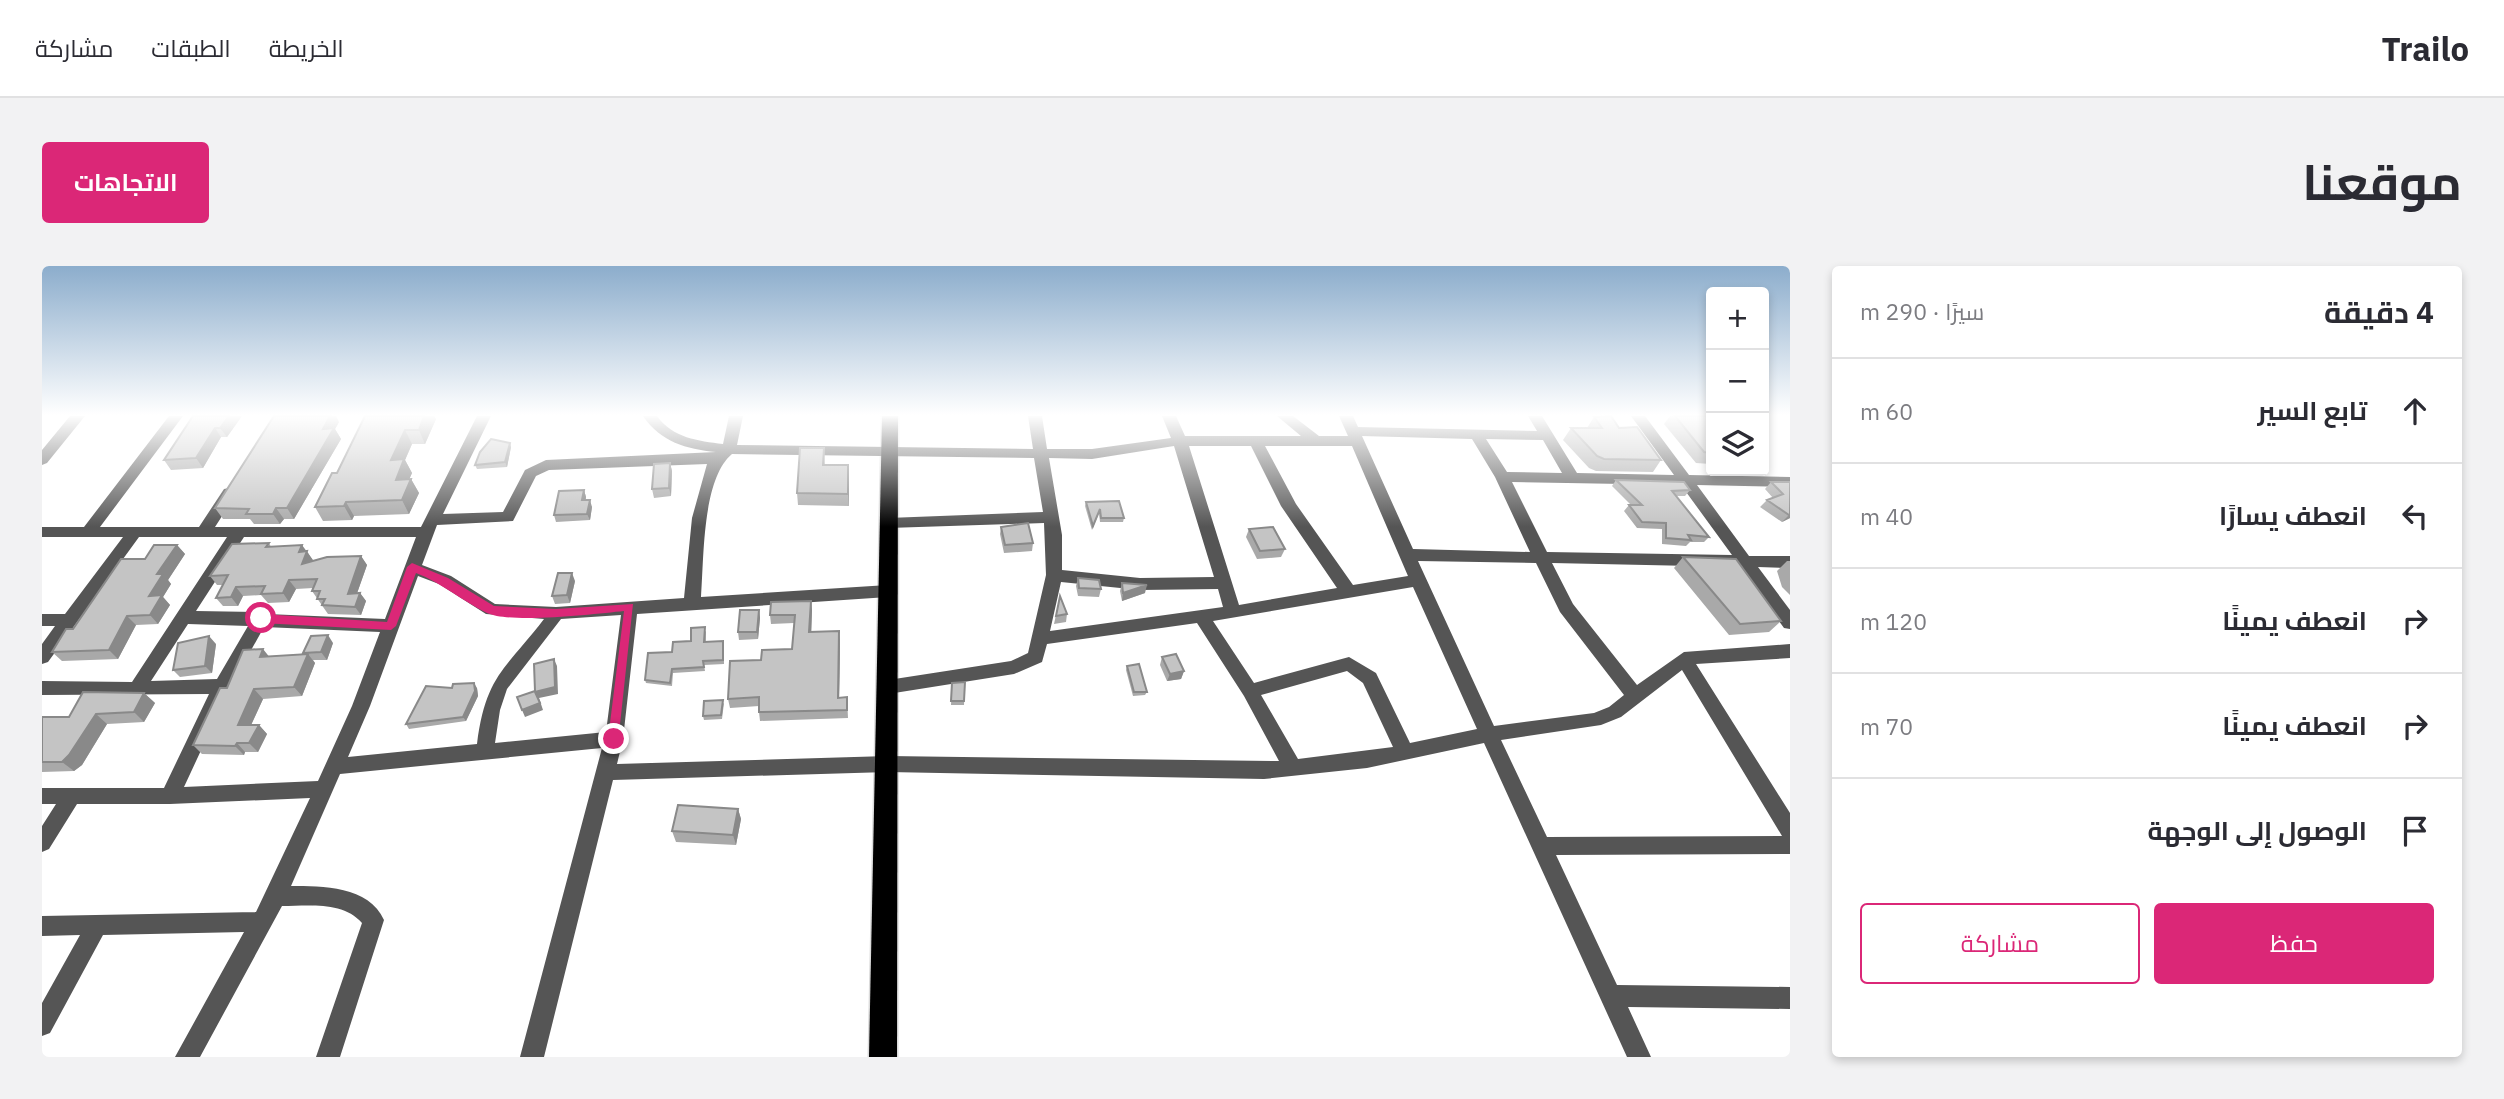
<!DOCTYPE html>
<html lang="ar">
<head>
<meta charset="utf-8">
<style>
	:root { --surface:#fff; --page:#f2f2f3; --text:#2b2b33; --muted:#7c7c81; --line:#e1e1e2; --accent:#db2777 }
	body { margin:0; font-family:"IBM Plex Sans",Cairo,sans-serif; background:var(--page); color:var(--text); direction:rtl }
	.controls { position:absolute; right:21px; top:21px; display:grid; overflow:hidden; border-radius:7px; box-shadow:0 4px 10px #0003 }
	.controls button { width:63px; height:63px; display:grid; place-items:center; padding:0; border:0; border-bottom:2px solid var(--line); background:var(--surface); color:var(--text); font:35px sans-serif }
	.stop { position:absolute; width:21px; height:21px; margin:-16px; border:5px solid #db2777; border-radius:50%; background:#fff }
	.stop.end { background:#db2777; border-color:#fff; box-shadow:0 2px 7px #0008 }
	.list { margin:0; padding:0; list-style:none }
	h2 { display:flex; justify-content:space-between; align-items:center; height:91px; margin:0; padding:0 28px; font-size:30px }
	h2 small { font-size:23px; font-weight:400; color:var(--muted) }
	.list li { display:grid; grid-template-columns:46px 1fr auto; gap:21px; align-items:center; box-sizing:border-box; height:105px; padding:0 28px; border-top:2px solid var(--line) }
	.list b { display:block; font-size:26px; white-space:nowrap }
	.list em { font-size:23px; font-style:normal; color:var(--muted) }
	.actions { display:flex; gap:14px; padding:21px 28px }
	.actions a { flex:1; padding:16px 0; border:2px solid var(--accent); border-radius:7px; text-align:center; font-size:24px; color:var(--accent) }
	.actions .main { background:var(--accent); color:#fff }
	.icon { flex:none; width:38px; height:38px; fill:none; stroke:currentColor; stroke-width:2; stroke-linecap:round; stroke-linejoin:round }
	.map { position:relative; flex:none; width:1748px; height:791px; overflow:hidden; direction:ltr; border-radius:7px }
	header { display:flex; align-items:center; gap:42px; box-sizing:border-box; height:98px; padding:0 35px; background:var(--surface); border-bottom:2px solid var(--line) }
	header strong { font-size:33px }
	nav { display:flex; gap:38px; margin-inline-start:auto; font-size:24px }
	.intro { display:flex; align-items:center; justify-content:space-between; box-sizing:border-box; height:168px; padding:0 42px }
	h1 { margin:0; font-size:49px }
	.button { padding:18px 32px; border-radius:7px; background:var(--accent); color:#fff; font-size:24px; font-weight:700 }
	main { display:flex; gap:42px; padding:0 42px }
	aside { flex:1; background:var(--surface); border-radius:7px; box-shadow:0 4px 10px #0003 }
	.map>svg:first-child { display:block }
	.lines { fill:none; stroke-linecap:round; stroke-linejoin:round }
	.highway-casing { stroke:#dbdbdb; stroke-width:3 }
	.minor { fill:#555; fill-rule:evenodd }
	.highway { fill:#000; fill-rule:evenodd }
	.wall { fill:#a9a9a9 }
	.shaded-wall { fill:#898989 }
	.building { fill:#c4c4c4; stroke:#898989; stroke-width:2 }
	.route { fill:#db2777 }
</style>
</head>
<body>
<header>
<strong>Trailo</strong>
<nav><a>الخريطة</a><a>الطبقات</a><a>مشاركة</a></nav>
</header>
<div class="intro"><h1>موقعنا</h1><a class="button">الاتجاهات</a></div>
<main>
<aside>
<h2>4 دقيقة<small>سيرًا · 290 m</small></h2>
<ul class="list">
<li><svg class="icon" aria-label="ahead" viewBox="0 0 24 24"><path d="M12 20V5M6 11l6-6 6 6"/></svg><div><b>تابع السير</b></div><em>60 m</em></li>
<li><svg class="icon" aria-label="left" viewBox="0 0 24 24"><path d="M17 20v-9H6M10 6l-5 5 5 5"/></svg><div><b>انعطف يسارًا</b></div><em>40 m</em></li>
<li><svg class="icon" aria-label="right" viewBox="0 0 24 24"><path d="M7 20v-9h11M14 6l5 5-5 5"/></svg><div><b>انعطف يمينًا</b></div><em>120 m</em></li>
<li><svg class="icon" aria-label="right" viewBox="0 0 24 24"><path d="M7 20v-9h11M14 6l5 5-5 5"/></svg><div><b>انعطف يمينًا</b></div><em>70 m</em></li>
<li><svg class="icon" aria-label="arrive" viewBox="0 0 24 24"><path d="M6 21V4h12l-3 4 3 4H6"/></svg><div><b>الوصول إلى الوجهة</b></div></li>
</ul>
<div class="actions"><a class="main">حفظ</a><a>مشاركة</a></div>
</aside>
<div class="map">
<svg width="1748" height="791" viewBox="0 0 1748 791">
	<rect width="100%" height="100%" fill="#fff"/>
	<g class="lines">
		<defs>
			<path id="highway" d="M840 150H856L855 791H827Z"/>
		</defs>
		<!-- highway casing -->
		<use href="#highway" class="highway-casing"/>
		<!-- minor -->
		<path class="minor" d="M28 150H43L5 197 0 199V184Z
			M127 150H141L58 261H157L182 223 187 222 195 227 173 261H379L435 150H449L401 248 461 246 483 204 504 194 674 186C644 183 619 176 601 150H615C631 172 656 175 681 178L687 150H701L695 179 991 183 986 150H1000L1005 183H1050L1129 172 1120 150H1134L1143 170H1259L1235 150H1251L1277 170H1306L1297 150H1311L1316 161 1495 165 1486 150H1500L1535 207 1632 209 1589 150H1603L1647 209 1748 211V221L1655 219 1707 290H1748V302L1716 301 1748 344V363L1742 362 1698 301 1510 297 1531 338 1595 419 1642 386 1748 378V392L1654 398 1748 547V588L1514 589 1575 719 1748 721V743L1586 741 1609 791H1585L1442 477 1325 502 1222 513 846 506 571 514 502 791H478L560 482 298 508 249 620C280 620 327 620 342 654L298 791H274L320 657C301 635 266 640 240 640L158 791H133L202 666 61 669 8 767 0 770V737L38 669 0 670V650L214 646 268 532 128 538H35L7 583 0 586V560L14 538H0V522H122L167 428 0 429V415L90 416 185 271H97L6 396 0 398V378L13 360H0V348H23L81 271H0V261H42ZM1320 170 1430 173 1453 211 1488 286 1371 283ZM1444 173 1501 174 1520 207 1465 206ZM1132 180 1172 311 1098 312 1020 304V269L1007 192 1050 193ZM1147 180H1209L1239 240 1295 322 1197 339ZM1223 180H1310L1366 310 1311 319 1254 238ZM690 188 992 192 1001 246 846 252 838 257 846 262 1002 257 1004 309 986 387 969 395 846 414 840 416 837 421 840 426 846 428 972 408 1000 396 1005 378 1155 357 1202 430 1237 495 846 490 575 498 581 473 595 348 846 331 854 325 846 319 659 331C662 292 660 213 690 188ZM665 198 650 252 642 332 514 341 453 338 409 310 380 299 395 259 471 255 494 210 507 204ZM1470 216 1639 219 1690 289 1505 286ZM202 271H374L343 353 225 348 219 346 154 345ZM1376 295 1494 297 1518 346 1582 429 1567 441 1552 447 1452 460ZM376 310 397 318 444 348 502 353C463 404 444 409 435 478L306 491 328 440ZM1019 316 1098 324 1176 323 1181 341 1008 365ZM1371 321 1435 463 1368 477 1334 407 1307 391 1212 417 1171 355ZM579 349 564 466 453 477 458 444 465 423 519 353ZM146 358 206 360 175 413 109 415ZM222 361 338 366 310 440 276 515 142 521 188 422ZM1640 404 1740 570 1505 571 1459 474 1559 459 1579 451ZM1305 405 1321 417 1351 481 1256 493 1219 429Z"/>
		<!-- highway -->
		<use href="#highway" class="highway"/>
	</g>
	<!-- wall -->
	<path class="wall" d="M151 150 197 154 185 171H179L161 202 129 204 122 194Z
		M323 150 394 153 383 178H370L363 194 370 207 367 213H369L377 227 367 248 312 250 310 254 281 255 273 241 295 207Z
		M1628 150H1669V198L1654 197 1622 158Z
		M1552 151 1577 162 1619 194 1611 206 1554 205 1547 202 1521 174 1529 162H1545Z
		M297 156 293 163 299 173 252 253H242L238 258H212L208 253H181L173 242Z
		M469 181 465 201 435 203 433 199Z
		M782 182 783 199 807 211V240L756 239 755 227Z
		M628 197 630 205 629 230 612 232 610 223Z
		M1574 214 1648 224 1643 230H1634L1667 271 1662 276H1648L1644 280 1620 278V263L1595 262 1582 245 1587 239H1589L1570 220Z
		M1729 216H1748V252L1740 256 1718 241 1725 234 1731 232 1723 223Z
		M542 224 544 231V234L550 241 548 254 514 256 512 249Z
		M1044 236 1082 252 1081 256H1058L1057 247 1050 264 1043 240Z
		M959 261 991 277 990 285 962 287 958 268Z
		M1207 263 1243 283 1239 291 1215 293 1204 271Z
		M227 277 229 281 265 285 271 295 319 290 325 299 315 327H318L324 335 319 349 286 348 270 325 271 322 254 323 247 336 226 337 219 329 201 330 196 340H181L174 332 181 319H175L168 310Z
		M135 279 143 288 126 314 129 318 121 331 128 339 116 358 94 359 76 393 20 395 10 386 31 363 103 293Z
		M1641 291 1739 355 1727 366 1687 369 1632 302Z
		M1745 295H1748V329L1740 321 1735 305Z
		M1036 312 1059 323 1057 331 1036 330 1034 320Z
		M533 315 528 337 513 338 510 330Z
		M1080 317 1103 327 1080 335 1078 325Z
		M1018 330 1025 348 1024 356 1012 358Z
		M769 335 770 344 769 366 798 374 797 432 805 431 806 452 718 455 717 446V440L688 442 686 433 719 394 750 383 752 357 729 358 728 349Z
		M717 344 718 352 716 373 697 374 696 366Z
		M664 365V376L682 379V398L662 399 663 405 631 407 630 420 604 417 603 414 630 386Z
		M291 377 285 394H271L273 397 260 430 221 433 209 459H217L225 468 216 486H203L202 489 160 488 151 479 227 391 262 388 261 387Z
		M174 378 170 407 138 411 131 404Z
		M1120 391 1142 405 1139 413 1125 415 1118 399Z
		M1085 400 1105 426 1103 429 1091 430 1084 404Z
		M923 416 922 439H909L910 417Z
		M410 422H435L436 430 424 455 367 463 364 458Z
		M102 427 113 437 102 456 65 458 40 499 32 505 0 506V451H27Z
		M682 437 680 453 662 454 661 450Z
		M696 543 699 553 694 579 634 576 630 565Z"/>
	<!-- shaded-wall -->
	<path class="shaded-wall" d="M187 150H200L185 171 178 162Z
		M283 150H294L297 156 293 163 299 173 252 253 245 242 281 163Z
		M382 150H392L394 153 383 178 377 164Z
		M173 162 179 171 161 202 154 192Z
		M363 164 370 178 363 194 370 207 361 228 354 214 349 194Z
		M468 177 469 181 465 201 463 196Z
		M628 197 630 205 629 230 627 222Z
		M806 199 807 211V240L806 228Z
		M369 213 377 227 367 248 360 234Z
		M542 224 544 231 542 241 540 234Z
		M548 234 550 241 548 254 545 248Z
		M304 236 312 250 310 254 302 240Z
		M234 242 242 253 238 258 231 248Z
		M1748 248V252L1740 256Z
		M135 279 143 288 126 314 129 318 121 331 128 339 116 358 108 349 107 330 115 308Z
		M260 279 271 294 266 307 260 298 257 286Z
		M319 290 325 299 312 336 306 328Z
		M530 307 533 315 528 337 525 329Z
		M247 314 254 323 247 336 241 327Z
		M1105 319 1103 327 1080 335 1081 327Z
		M194 321 201 330 196 340 189 331Z
		M318 327 324 335 319 349 313 341Z
		M769 335 770 344 769 375 767 366Z
		M717 344 718 352 716 373 715 366Z
		M85 350 94 359 76 393 67 384Z
		M797 365 798 374 797 440 796 432Z
		M286 369 291 377 285 394 279 386Z
		M167 370 174 378 170 407 163 400Z
		M221 383 229 393 218 391Z
		M266 388 273 397 260 430 252 421Z
		M512 393 515 400 516 428 497 432 501 444 483 451 480 444 493 426Z
		M1142 405 1139 413 1125 415 1128 408Z
		M432 417 435 422 436 430 424 455 421 451Z
		M212 423 221 433 205 468 196 459Z
		M102 427 113 437 102 456 92 446Z
		M54 448 65 458 40 499 32 505 20 496Z
		M217 459 225 468 216 486 207 477Z
		M195 477 203 486 202 489 193 480Z
		M696 543 699 553 694 579 691 569Z"/>
	<!-- building -->
	<path class="building" d="M151 150H187L178 162H173L154 192 122 194Z
		M232 150H288L281 163 292 162 245 242H234L231 248H204L207 243 173 242Z
		M323 150H382L377 164H363L349 194 362 193 354 214 369 213 360 234 304 236 302 240 273 241 290 207H295Z
		M1569 150 1577 162 1595 161 1619 194 1562 193 1555 190 1529 162H1560L1552 151Z
		M1633 150H1669V187L1662 186Z
		M449 173 468 177 463 196 433 199 438 186Z
		M758 182H782L781 199H806V228L755 227Z
		M628 197 627 222 610 223 612 198Z
		M1574 214 1642 216 1648 224 1630 225 1667 271 1646 269 1649 274 1624 272V257L1600 256 1587 239H1600Z
		M1729 216H1748V248L1747 249 1725 234 1741 228Z
		M542 224 540 234H548L545 248 512 249 517 225Z
		M1077 235 1082 252H1059L1058 243 1051 260 1044 236Z
		M986 257 991 277 963 279 959 261Z
		M1231 261 1243 283 1218 285 1207 263Z
		M227 277 224 281 260 279 257 286 265 285 260 298 285 291 319 290 306 328 318 327 313 341 280 339 283 333H275L278 325H270L275 313 247 314 241 327 219 328 223 320 194 321 189 331 174 332 186 309 168 310 190 278Z
		M112 279H135L115 308H121L107 330 120 329 108 349 85 350 67 384 10 386 24 363H31L79 293H103Z
		M1641 291 1694 293 1739 355 1698 358Z
		M516 307H530L525 329 510 330Z
		M1036 312 1057 314 1059 323 1037 322Z
		M1080 317 1105 319 1081 327Z
		M1018 330 1025 348 1014 350Z
		M769 335 767 366 797 365 796 432 805 431V444L717 446V431L686 433 688 395 719 394 720 384 750 383 753 349H728L729 336Z
		M698 344H717L715 366H696Z
		M663 361 662 376 681 375V394L661 395 662 401 630 403 628 417 603 414 606 387 630 386 631 376 649 375V362Z
		M286 369 279 386 261 387 269 370Z
		M167 370 163 400 131 404 136 377Z
		M221 383 218 391 266 388 252 421 212 423 196 459H217L207 477H195L193 480 151 479 178 422H185L201 384Z
		M1134 388 1142 405 1128 408 1120 391Z
		M512 393 513 421 493 426 498 437 480 444 475 431 493 425 492 398Z
		M1097 398 1105 426H1092L1085 400Z
		M923 416 922 435H909L910 417Z
		M432 417 433 425 421 451 364 458 384 420 410 422 411 418Z
		M41 426 102 427 92 446 54 448 27 489 20 496H0V451H27Z
		M681 434 679 449 661 450 662 435Z
		M636 539 696 543 691 569 630 565Z"/>
	<!-- sky -->
	<linearGradient id="sky" x2="0" y2="1"><stop stop-color="#8cadcc"/><stop offset="0.57" stop-color="#fff"/><stop offset="1" stop-color="#fff" stop-opacity="0"/></linearGradient>
	<rect width="1748" height="261" fill="url(#sky)"/>
	<!-- route -->
	<path class="route" d="M370 297 406 312 452 340 514 343 591 338 576 477H568L566 473 582 345C553 348 469 358 445 347 420 335 400 317 374 307L354 360 349 364 219 357 214 352 219 348 345 356 365 301Z"/>
</svg>
<div class="controls">
<button>+</button>
<button>−</button>
<button><svg class="icon" aria-label="layers" viewBox="0 0 24 24"><path d="M12 4l9 5-9 5-9-5zM3 14l9 5 9-5"/></svg></button>
</div>
<div class="stop" style="left:219px;top:352px"></div>
<div class="stop end" style="left:572px;top:473px"></div>
</div>
</main>
</body>
</html>
